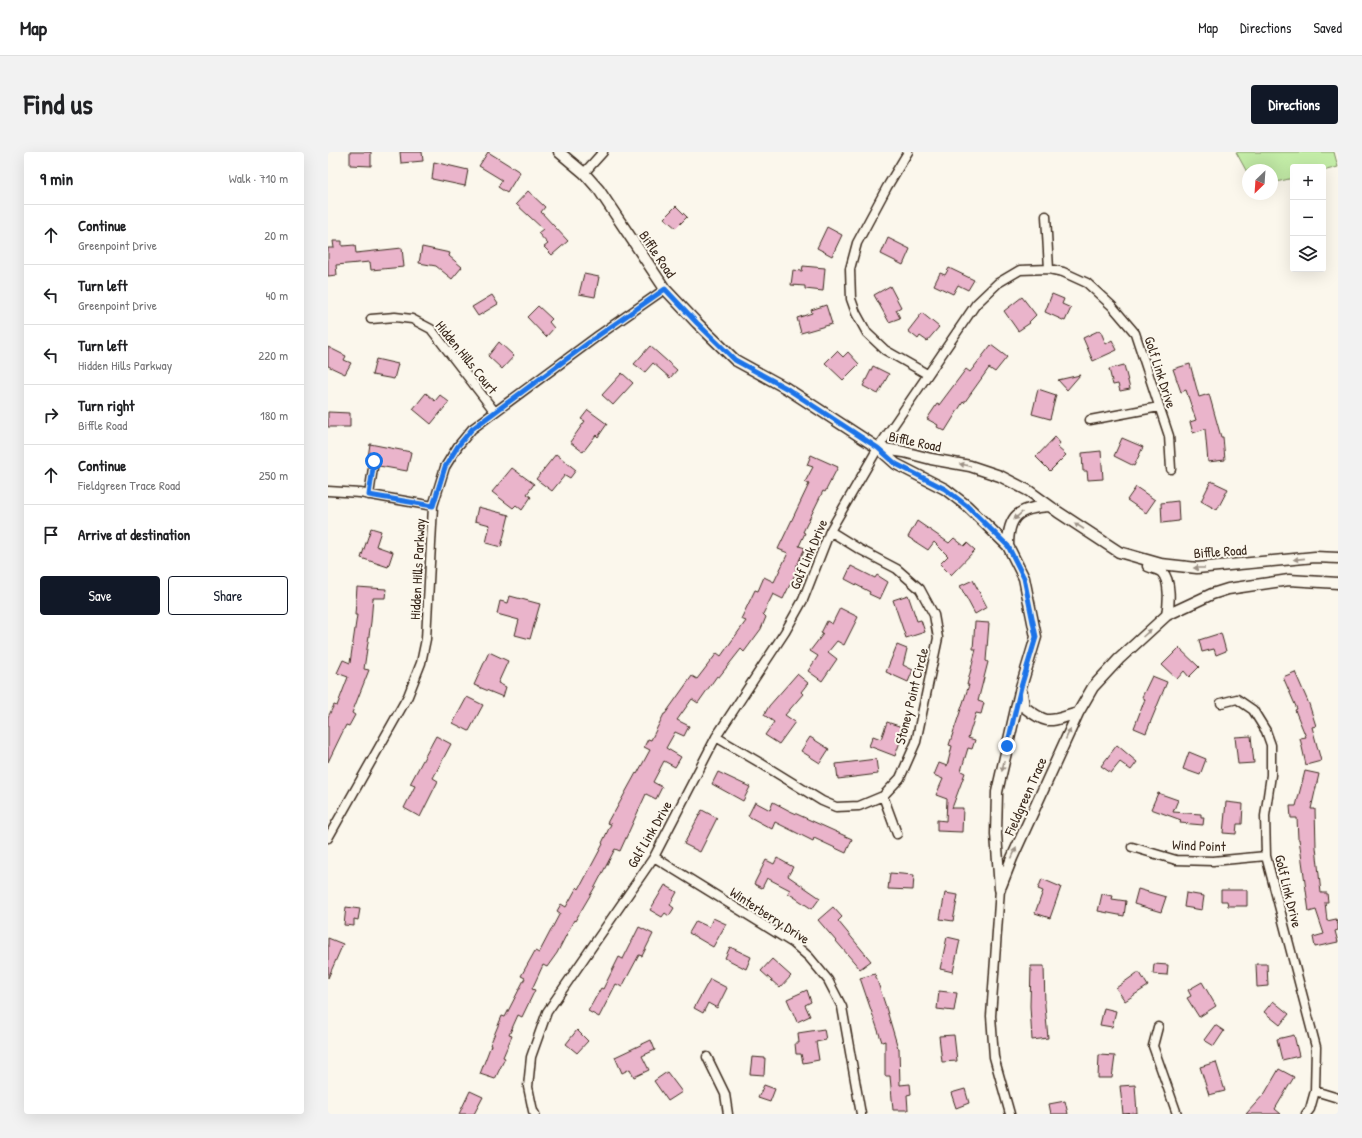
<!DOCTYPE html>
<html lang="en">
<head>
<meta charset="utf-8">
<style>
	:root { --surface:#fff; --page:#f2f2f2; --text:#202124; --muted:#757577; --line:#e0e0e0; --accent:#111827 }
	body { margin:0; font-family:"Patrick Hand",sans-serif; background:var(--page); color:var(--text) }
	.controls { position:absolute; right:12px; top:12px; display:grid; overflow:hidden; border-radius:4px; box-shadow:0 4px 16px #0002 }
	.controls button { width:36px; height:36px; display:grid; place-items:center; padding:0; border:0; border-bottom:1px solid var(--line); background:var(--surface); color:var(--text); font:20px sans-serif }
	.compass { position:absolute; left:914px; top:12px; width:36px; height:36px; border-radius:50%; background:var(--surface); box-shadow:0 4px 16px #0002; rotate:205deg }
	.stop { position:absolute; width:12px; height:12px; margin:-9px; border:3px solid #1a73e8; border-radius:50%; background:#fff }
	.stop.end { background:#1a73e8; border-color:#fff; box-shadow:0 1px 4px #0008 }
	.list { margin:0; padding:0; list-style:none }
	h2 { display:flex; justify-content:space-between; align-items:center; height:52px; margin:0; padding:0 16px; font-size:17px }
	h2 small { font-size:13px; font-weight:400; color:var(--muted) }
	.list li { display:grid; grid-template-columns:26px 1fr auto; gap:12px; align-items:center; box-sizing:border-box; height:60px; padding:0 16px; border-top:1px solid var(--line) }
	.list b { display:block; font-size:15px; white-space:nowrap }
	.list p { margin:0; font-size:13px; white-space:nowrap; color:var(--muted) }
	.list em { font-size:13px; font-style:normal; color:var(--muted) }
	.actions { display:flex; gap:8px; padding:12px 16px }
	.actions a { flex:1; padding:9px 0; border:1px solid var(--accent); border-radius:4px; text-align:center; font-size:14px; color:var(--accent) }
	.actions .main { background:var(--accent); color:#fff }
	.icon { flex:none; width:22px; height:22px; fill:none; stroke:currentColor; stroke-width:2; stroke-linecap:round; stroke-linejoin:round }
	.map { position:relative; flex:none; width:1010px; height:962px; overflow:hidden; border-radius:4px }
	header { display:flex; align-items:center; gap:24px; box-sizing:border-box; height:56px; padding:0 20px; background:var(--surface); border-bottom:1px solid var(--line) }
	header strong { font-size:19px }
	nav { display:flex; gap:22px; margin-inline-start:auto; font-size:14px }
	.intro { display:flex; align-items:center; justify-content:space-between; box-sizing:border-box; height:96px; padding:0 24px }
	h1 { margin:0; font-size:28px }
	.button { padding:10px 18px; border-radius:4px; background:var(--accent); color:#fff; font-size:14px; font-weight:700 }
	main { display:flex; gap:24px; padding:0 24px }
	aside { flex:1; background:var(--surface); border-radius:4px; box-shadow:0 4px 16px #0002 }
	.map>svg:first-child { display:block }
	.green { fill:#c3eca7; stroke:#7f8b62 }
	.building { fill:#eab4cb; stroke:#3b2a1e }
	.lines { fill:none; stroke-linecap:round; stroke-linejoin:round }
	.minor-casing { stroke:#3b2a1e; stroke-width:11 }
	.tertiary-casing { stroke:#3b2a1e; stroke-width:13 }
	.minor { stroke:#fbf7ec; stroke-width:8 }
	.tertiary { stroke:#fbf7ec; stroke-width:10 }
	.oneway { fill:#9b9085 }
	.route { stroke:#1a73e8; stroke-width:5 }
	.labels { text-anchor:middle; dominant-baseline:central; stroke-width:4; stroke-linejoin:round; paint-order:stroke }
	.street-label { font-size:14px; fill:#3b2a1e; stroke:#fbf7ec }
</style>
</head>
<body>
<header>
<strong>Map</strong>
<nav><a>Map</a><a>Directions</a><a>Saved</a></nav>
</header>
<div class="intro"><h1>Find us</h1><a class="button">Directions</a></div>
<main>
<aside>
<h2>9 min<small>Walk · 710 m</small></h2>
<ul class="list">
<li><svg class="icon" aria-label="ahead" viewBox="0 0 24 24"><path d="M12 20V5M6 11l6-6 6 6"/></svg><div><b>Continue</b><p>Greenpoint Drive</p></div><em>20 m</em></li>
<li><svg class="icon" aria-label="left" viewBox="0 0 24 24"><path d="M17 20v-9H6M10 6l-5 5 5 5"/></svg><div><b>Turn left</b><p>Greenpoint Drive</p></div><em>40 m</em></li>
<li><svg class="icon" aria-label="left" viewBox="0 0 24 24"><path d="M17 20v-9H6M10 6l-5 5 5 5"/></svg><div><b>Turn left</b><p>Hidden Hills Parkway</p></div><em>220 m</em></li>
<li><svg class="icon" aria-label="right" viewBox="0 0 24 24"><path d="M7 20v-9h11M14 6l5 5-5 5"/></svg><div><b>Turn right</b><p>Biffle Road</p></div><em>180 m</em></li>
<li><svg class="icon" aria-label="ahead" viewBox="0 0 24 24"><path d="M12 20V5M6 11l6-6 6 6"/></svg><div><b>Continue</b><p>Fieldgreen Trace Road</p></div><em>250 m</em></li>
<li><svg class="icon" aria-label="arrive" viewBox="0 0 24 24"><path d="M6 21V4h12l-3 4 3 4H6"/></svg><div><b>Arrive at destination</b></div></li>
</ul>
<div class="actions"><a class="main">Save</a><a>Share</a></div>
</aside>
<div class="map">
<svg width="1010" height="962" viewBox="0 0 1010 962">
	<rect width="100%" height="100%" fill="#fbf7ec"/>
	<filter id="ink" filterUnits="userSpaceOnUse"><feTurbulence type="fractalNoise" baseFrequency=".025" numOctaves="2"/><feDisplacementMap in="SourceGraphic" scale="8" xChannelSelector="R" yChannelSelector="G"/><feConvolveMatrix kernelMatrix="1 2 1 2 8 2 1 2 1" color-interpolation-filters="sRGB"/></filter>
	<g filter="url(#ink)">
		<!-- green -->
		<path class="green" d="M908 0H1006L1010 15 995 19V15H965V26L944 31V18H920V22Z"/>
		<!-- building -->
		<path class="building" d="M22 0H43V14L22 13Z
			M72 0H94L95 9 73 11Z
			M160 0 192 20 179 41 170 35 174 28 151 14Z
			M106 10 140 18 137 34 104 27Z
			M200 39 217 55 213 60 240 89 224 103 216 95 220 92 210 81 215 77 188 52Z
			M348 54 359 65 348 76 336 66Z
			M499 75 514 83 504 104 489 96Z
			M560 86 582 97 575 113 553 102Z
			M5 89H14V94L27 93 28 101 74 96 76 115 43 118 42 110 8 113 9 123 0 124V96H6Z
			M94 95 122 101 121 104 134 115 124 127 108 114 91 111Z
			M475 114 497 116 495 139 477 137V134L463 133 465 118 474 119Z
			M621 116 646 128 640 138 630 133 625 142 606 133 612 121 617 123Z
			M256 122 271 125 267 145 251 142Z
			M562 134 573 155 568 158 572 166 561 170 546 143Z
			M724 142 736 147 734 152 743 156 737 169 717 160Z
			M164 143 170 152 150 164 144 155Z
			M694 145 708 163 701 170 702 171 690 179 676 159Z
			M498 153 504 172 473 181 469 166 484 161 483 158Z
			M210 154 224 167 221 170 226 176 218 185 199 165Z
			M594 161 611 175 599 189 592 184 590 187 580 179Z
			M772 178 778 192 784 188 789 198 765 209 755 186Z
			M171 190 186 204 174 217 160 204Z
			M663 193 679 205 667 220 661 216 636 251 635 250 617 279 609 275 610 273 599 267 609 252 611 253 638 217 642 220Z
			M322 194 349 218 342 226 325 211 317 220 306 212Z
			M0 195 18 204 16 208 23 211 17 222 0 214Z
			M509 199 515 205 520 200 531 212 515 228 497 211Z
			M48 207 70 212 66 227 44 223Z
			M862 212 871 245 881 242 893 285H895L897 308 880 310 877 277 865 281 862 270 868 268 858 238 853 240 845 217Z
			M796 213 802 237 792 239 790 232 785 233 781 217Z
			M545 214 561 222 550 242 535 234Z
			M294 221 305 231 285 253 274 243Z
			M752 223 739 238 730 228Z
			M710 237 728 243 722 267 704 262Z
			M98 241 107 249 112 243 121 250 103 272 85 257Z
			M260 258 279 272 270 285 268 283 255 300 242 290 257 269 253 267Z
			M0 260 22 261V275H0Z
			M727 285 732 291 729 295 738 303 722 319 708 305Z
			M794 286 815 295 806 314 786 304Z
			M42 292 83 300 79 319 51 314 52 307 50 305 46 304 40 305Z
			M773 299 775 327 760 328 759 319H755L754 301Z
			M228 302 248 318 242 326 237 323 224 339 208 327Z
			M483 303 510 315 497 340 495 339 475 380 477 381 471 394 477 396 467 417 469 418 455 447 445 442 435 462 438 465 433 477 416 500 413 497 391 525 389 524 370 551 364 547 349 568 361 574 356 584 347 580 338 596 353 605 347 615 336 609 325 630 334 635 328 647 318 642 292 699 287 697 267 735 247 769 246 768 229 801 219 815 215 813 204 837 207 838 194 865 190 863 181 883 184 884 175 905 177 906 167 927 152 922 163 893H162L174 864 177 865 197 826 193 824 207 799 211 801 232 761 229 759 233 752 238 755 249 735 251 737 275 692 274 691 283 672 279 671 285 660 286 661 308 621 309 622 322 598 316 595 320 587 323 588 336 562H337L364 524 369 527 389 501 393 504 418 469 413 467 427 438 430 439 436 425 446 430 460 401 450 397 481 332 477 330 485 315 479 313Z
			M184 316 206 332 199 342 203 345 194 358 188 353 185 356 164 340Z
			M883 329 900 337 889 358 873 349Z
			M808 335 827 348 818 361 799 348Z
			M850 349 851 369 834 371 833 351Z
			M150 355 181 363 173 395 158 391 162 373 147 369Z
			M589 369 621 391 626 386 636 394 639 391 647 398 623 423 612 412 620 404 606 390 600 398 580 385Z
			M43 376 53 379 48 394 65 400 60 415 33 406Z
			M523 414 547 426 549 423 560 430 552 447 541 442 542 440 517 427Z
			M645 428 659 455 647 462 632 434Z
			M29 435 58 437 57 446H45L43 470 36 517 41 518 24 561 27 563 21 574 18 573 0 610V565L6 553 9 554 20 525 9 521 15 508 22 511 29 463H27Z
			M580 443 589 469 593 468 597 480 578 486 565 448Z
			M182 444 212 452 202 487 187 483 191 468 169 462 172 449 180 451Z
			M512 456 530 465 516 493 509 489 500 500 509 507 494 529 480 519 490 504 482 499 495 482 493 481 499 469 504 472Z
			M647 470 661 471 658 509 660 510 650 549 656 551 653 562 648 561 640 586 647 588 644 597 640 596 633 619 637 621 624 656H635L634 680 609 679V668L618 669 619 647 608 643 615 627 606 623 611 611 619 614 624 594 621 593 641 533H639L648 497H645Z
			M893 481 898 499 888 503 886 497 874 500 871 488Z
			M569 493 579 497 575 513 585 518 580 530 558 520Z
			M851 496 871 515 861 525 856 519 849 527 834 513Z
			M161 500 180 509 170 531 178 535 175 545 146 533Z
			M967 520 981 552 988 574 984 575 993 609 978 613 972 586 978 585 967 558 969 557 955 525Z
			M469 522 480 531 473 540 475 542 457 563 467 570 451 592 437 583 446 570 436 563 441 554Z
			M824 524 839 530 818 581 806 576 817 547 814 545Z
			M139 545 155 553 141 579 125 571Z
			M559 570 577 576 567 604 541 594 545 584 553 587Z
			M108 584 123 592 105 626 110 629 92 665 76 656 87 634 82 632Z
			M923 584 926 611 910 612 907 585Z
			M482 585 501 597 492 611 473 599Z
			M789 593 809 610 803 618 792 610 783 621 773 614Z
			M861 600 878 607 872 623 855 617Z
			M548 607 550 622 510 627 508 612Z
			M977 619 991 622 983 657H987L988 695 993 741H999L1000 750H997L999 769 1008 767 1010 773V778L1007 779 1010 790 987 795 985 785 996 782 988 758 981 760 971 687H970L969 666H963L962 654H968Z
			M390 620 422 635 415 649 384 632Z
			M830 641 850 648 845 660 873 662V665H876L875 673 852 671 853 668 823 657Z
			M427 650 442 658 445 650 462 659 524 687 518 701 486 686 485 689 447 670 444 677 420 664Z
			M898 650 915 652 914 672H909L908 682 895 681Z
			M374 658 389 666 372 700 356 692Z
			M449 706 465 715 460 724 492 746 484 757 460 741 462 738 439 726 434 736 426 732 438 708 446 712Z
			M562 721 586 723 585 738 560 737Z
			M714 727 733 735 722 766 707 761 715 739 710 737Z
			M337 733 349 740 342 753 346 756 341 764 337 761 334 765 322 758Z
			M810 737 838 745 833 760 806 752Z
			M893 738H919V754H900L899 749H893Z
			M617 741 630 743 625 769 612 767Z
			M858 741 876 744 874 758 856 755Z
			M774 742 785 744 784 747 798 749 796 764 770 759Z
			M18 755 32 757 30 768 26 767V774L16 773Z
			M505 755 514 765 510 769 543 809 532 817 490 768Z
			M385 766 398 772 385 795 361 781 368 769 381 775Z
			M311 775 325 782 314 804 311 803 294 835 288 832 271 865 260 859 273 836 275 837 291 805 295 807Z
			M619 785 632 788 625 820 612 817Z
			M0 786 15 792 0 826Z
			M402 795 423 805 418 817 397 806Z
			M444 807 463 824 452 836 433 819Z
			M826 812 840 813 839 823 825 822Z
			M928 812H939L940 834 929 835Z
			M703 814H716L717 854 720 886 704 888 702 854Z
			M809 821H812L820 834 797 849 788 836Z
			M547 822 557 852 570 896H571L572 933 582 932 583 942 579 943 580 958H565L562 924H557V889L554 890 532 826Z
			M382 827 399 836 389 856 380 851 375 861 366 856Z
			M874 830 888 854 871 865 859 846 863 844 860 838Z
			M479 838 483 850 477 853 482 864 469 870 459 847Z
			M611 839 629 841 626 859 609 857Z
			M945 849 961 862 952 873 936 860Z
			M776 856 788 859 784 875 772 873Z
			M887 873 896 879 886 894 876 888Z
			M496 877 498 888 488 890 491 908 475 911 473 902H468L467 891H471L470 881Z
			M249 878 260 889 249 901 238 892Z
			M626 883 629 909 614 910 611 884Z
			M966 883 971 904 954 908 949 887Z
			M323 888 327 898 314 904 321 918 306 925 302 917 294 921 287 905Z
			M771 903 787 904 784 926H770Z
			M424 905 437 906 436 923 422 922Z
			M888 910 897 939 881 943 872 915Z
			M951 917 966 925 947 957 953 962H918L937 941Z
			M339 920 354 940 340 949 326 929Z
			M436 933 447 937 442 950 430 946Z
			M807 933 809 961 795 962 792 934Z
			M637 937 641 951 628 956 623 941Z
			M142 939 155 945 146 962H131Z
			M737 949 740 962H723L721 952Z"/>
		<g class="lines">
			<defs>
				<path id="minor" d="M580 0 559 35 529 91 522 117 523 147 528 161 539 181 557 198 599 222
					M256 21 275 0
					M718 64 721 117
					M43 167 67 165 84 167 103 177 167 260
					M762 268 831 255
					M0 339 32 341 105 354
					M41 343 46 309
					M893 551 909 547 925 558 938 579 943 593V623L937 664 938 704 988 895 987 939 982 957 978 962
					M388 585 434 612 494 649 508 655 531 654 555 644 572 626 588 590 610 486 606 463 592 437 569 417 531 397 502 379
					M555 644 569 682
					M0 686 80 544 93 511 98 487 105 354 117 315 130 294 144 277 271 183 337 137
					M804 695 848 708 885 709 938 704
					M326 705 465 791 481 805 500 828 514 855 533 962
					M672 737 663 864 666 905 682 962
					M830 875 825 894 849 962
					M379 905 397 942 400 962
					M987 939 1010 946
					M207 962 205 959 200 935 203 905 219 860 326 705 388 585 457 480 475 448 502 379 550 296 648 152 670 131 692 118 721 117 735 120 759 131 784 154 807 181 841 284 843 317"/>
				<path id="tertiary" d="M231 0 256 21 271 38 337 137 369 171 407 208 458 236 550 296 576 300 603 307 642 314 672 324 701 339 730 360 791 400 833 412 869 416 987 405 1010 406
					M550 296 568 312 617 337 639 354 680 394 696 426 708 485 693 535 669 640 668 682 672 737
					M680 394C680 363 691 356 721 354
					M820 414C824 416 831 417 834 420 843 429 841 452 839 463
					M694 541 696 555C721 574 721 569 750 561
					M673 734 684 706 750 561 765 535 791 507 839 463 884 442 900 437 961 428 1010 431"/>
			</defs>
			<!-- minor casing -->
			<use href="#minor" class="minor-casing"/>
			<!-- tertiary casing -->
			<use href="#tertiary" class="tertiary-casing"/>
			<!-- minor -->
			<use href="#minor" class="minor"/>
			<!-- tertiary -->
			<use href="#tertiary" class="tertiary"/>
		</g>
		<!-- one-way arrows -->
		<defs><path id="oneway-solid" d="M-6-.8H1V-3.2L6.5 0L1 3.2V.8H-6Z"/></defs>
		<g class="oneway">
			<use href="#oneway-solid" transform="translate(637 313) rotate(-168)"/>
			<use href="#oneway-solid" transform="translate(690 364) rotate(137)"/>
			<use href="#oneway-solid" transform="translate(751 374) rotate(-147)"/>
			<use href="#oneway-solid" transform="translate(971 407) rotate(174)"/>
			<use href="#oneway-solid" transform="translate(871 416) rotate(180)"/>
			<use href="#oneway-solid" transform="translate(819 481) rotate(-42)"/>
			<use href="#oneway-solid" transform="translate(740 582) rotate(-66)"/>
			<use href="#oneway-solid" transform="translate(675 614) rotate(102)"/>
			<use href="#oneway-solid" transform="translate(686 701) rotate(-66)"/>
		</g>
	</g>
	<g class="lines" filter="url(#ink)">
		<!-- route -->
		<path class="route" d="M46 309 41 343 105 354 117 315 130 294 144 277 271 183 337 137 369 171 407 208 458 236 550 296 568 312 617 337 639 354 680 394 696 426 708 485 693 535 679 594"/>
	</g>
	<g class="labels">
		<!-- street labels -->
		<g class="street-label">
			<text transform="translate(330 102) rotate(56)">Biffle Road</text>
			<text transform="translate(139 205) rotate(51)">Hidden Hills Court</text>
			<text transform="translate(833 220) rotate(72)">Golf Link Drive</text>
			<text transform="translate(587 289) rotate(12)">Biffle Road</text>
			<text transform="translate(892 399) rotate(-4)">Biffle Road</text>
			<text transform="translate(480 402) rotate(-67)">Golf Link Drive</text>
			<text transform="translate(89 417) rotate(-87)">Hidden Hills Parkway</text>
			<text transform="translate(583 544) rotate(-76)">Stoney Point Circle</text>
			<text transform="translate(697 644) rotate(-66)">Fieldgreen Trace</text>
			<text transform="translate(321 682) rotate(-60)">Golf Link Drive</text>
			<text transform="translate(871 693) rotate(2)">Wind Point</text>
			<text transform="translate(961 739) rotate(76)">Golf Link Drive</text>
			<text transform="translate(442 763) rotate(33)">Winterberry Drive</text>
		</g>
	</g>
</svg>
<div class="controls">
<button>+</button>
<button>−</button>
<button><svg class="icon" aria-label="layers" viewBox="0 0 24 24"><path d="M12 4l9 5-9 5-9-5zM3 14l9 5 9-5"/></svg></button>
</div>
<svg class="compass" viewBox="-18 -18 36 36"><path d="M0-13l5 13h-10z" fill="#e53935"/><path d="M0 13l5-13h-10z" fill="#757577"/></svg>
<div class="stop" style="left:46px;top:309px"></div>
<div class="stop end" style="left:679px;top:594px"></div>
</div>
</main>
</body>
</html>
